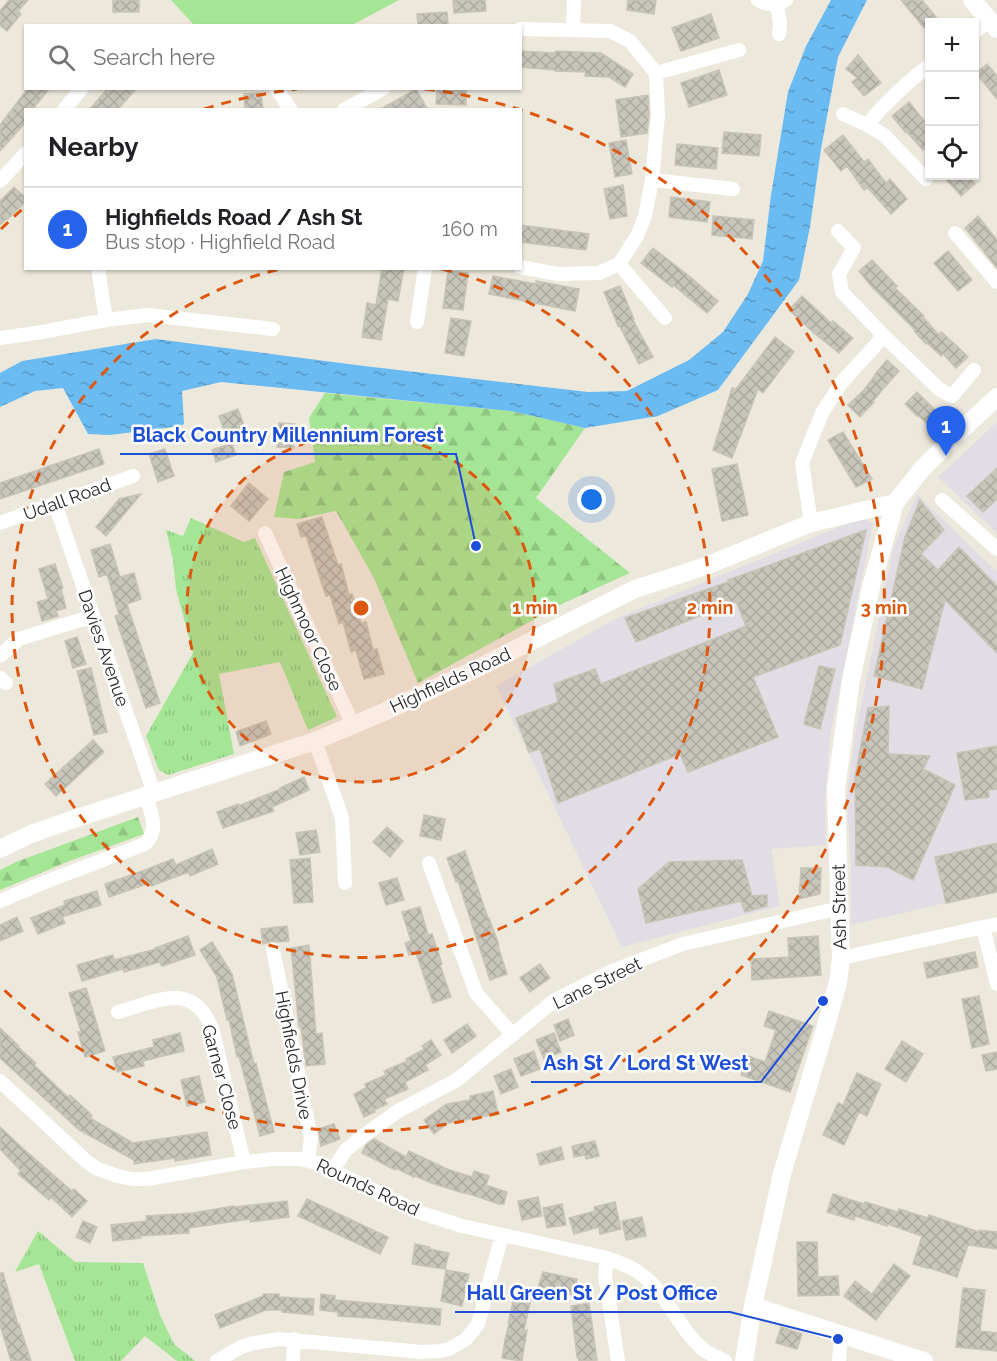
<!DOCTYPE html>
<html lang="en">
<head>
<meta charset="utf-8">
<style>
	:root { --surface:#fff; --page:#f2f2f2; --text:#202124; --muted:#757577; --line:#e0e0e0; --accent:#2563eb }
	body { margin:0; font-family:Raleway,sans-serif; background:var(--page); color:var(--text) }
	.controls { position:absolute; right:18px; top:18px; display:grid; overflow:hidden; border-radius:0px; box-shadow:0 2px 4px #0004 }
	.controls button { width:54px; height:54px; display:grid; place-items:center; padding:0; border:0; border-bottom:2px solid var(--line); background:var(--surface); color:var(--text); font:30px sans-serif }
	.you { position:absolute; left:592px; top:500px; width:21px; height:21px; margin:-15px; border:4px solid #fff; border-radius:50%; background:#1a73e8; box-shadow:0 0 0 9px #1a73e833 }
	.badge { display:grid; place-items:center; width:39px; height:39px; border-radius:50%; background:var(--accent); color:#fff; font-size:20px; font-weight:700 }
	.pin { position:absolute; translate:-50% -50px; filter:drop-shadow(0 2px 3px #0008) }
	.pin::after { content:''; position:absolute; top:32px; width:21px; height:18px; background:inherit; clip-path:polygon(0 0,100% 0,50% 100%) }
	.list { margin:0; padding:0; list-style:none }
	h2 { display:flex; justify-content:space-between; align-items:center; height:78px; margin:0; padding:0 24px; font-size:26px }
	h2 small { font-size:20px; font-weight:400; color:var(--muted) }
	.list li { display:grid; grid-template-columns:39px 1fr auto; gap:18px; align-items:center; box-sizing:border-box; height:84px; padding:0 24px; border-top:2px solid var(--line) }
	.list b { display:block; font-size:22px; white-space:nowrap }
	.list p { margin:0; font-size:20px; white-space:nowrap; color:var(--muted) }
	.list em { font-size:20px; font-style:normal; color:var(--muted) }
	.icon { flex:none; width:33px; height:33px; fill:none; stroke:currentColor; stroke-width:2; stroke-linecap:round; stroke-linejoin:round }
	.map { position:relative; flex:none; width:997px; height:1361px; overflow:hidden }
	.search { position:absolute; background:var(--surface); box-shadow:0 2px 4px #0004; left:24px; top:24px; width:498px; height:66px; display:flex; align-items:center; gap:15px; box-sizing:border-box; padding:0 21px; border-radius:0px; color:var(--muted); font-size:22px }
	.panel { position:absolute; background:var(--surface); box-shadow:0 2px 4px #0004; left:24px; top:108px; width:498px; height:162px; border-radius:0px }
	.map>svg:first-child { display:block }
	.industrial { fill:#e0dde5 }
	.grass { fill:url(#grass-tufts) }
	.forest { fill:url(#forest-firs) }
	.park { fill:#a5e596 }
	.water { fill:url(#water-ripples) }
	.building { fill:url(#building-cross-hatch); stroke:#c8c4b5; stroke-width:1.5 }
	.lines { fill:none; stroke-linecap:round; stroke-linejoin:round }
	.street { stroke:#fff; stroke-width:14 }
	.secondary { stroke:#fff; stroke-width:18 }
	.ring { fill:none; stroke:#de570e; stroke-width:3; stroke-dasharray:10 8 }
	.labels { text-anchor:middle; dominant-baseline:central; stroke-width:5; stroke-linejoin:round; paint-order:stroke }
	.street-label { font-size:18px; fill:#2a2a2a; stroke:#fff }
	.centre { fill:#de570e; stroke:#fff; stroke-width:3 }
	.ring-label { font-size:18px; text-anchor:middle; font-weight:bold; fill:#de570e; stroke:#fff; stroke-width:5; stroke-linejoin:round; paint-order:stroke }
	.leader { fill:none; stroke:#1d4ed8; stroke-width:2 }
	.callout-dot { fill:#1d4ed8; stroke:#fff; stroke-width:2 }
	.callout-label { font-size:20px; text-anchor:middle; font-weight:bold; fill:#1d4ed8; stroke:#fff; stroke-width:5; stroke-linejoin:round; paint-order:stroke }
</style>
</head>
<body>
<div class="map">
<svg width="997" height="1361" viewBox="0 0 997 1361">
	<defs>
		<pattern id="grass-tufts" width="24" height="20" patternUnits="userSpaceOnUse" patternTransform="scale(1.5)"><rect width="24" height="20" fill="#a5e596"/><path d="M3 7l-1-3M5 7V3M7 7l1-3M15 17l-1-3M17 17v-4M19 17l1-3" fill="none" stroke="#8ec581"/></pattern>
		<pattern id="forest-firs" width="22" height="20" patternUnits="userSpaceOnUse" patternTransform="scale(1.5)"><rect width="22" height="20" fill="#a5e596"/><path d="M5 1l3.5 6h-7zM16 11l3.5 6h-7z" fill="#8ec581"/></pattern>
		<pattern id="water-ripples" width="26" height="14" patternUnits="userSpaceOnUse" patternTransform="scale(1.5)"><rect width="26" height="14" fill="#6bbbf3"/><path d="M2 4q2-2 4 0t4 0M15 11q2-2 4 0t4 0" fill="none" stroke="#5898c5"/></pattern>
		<pattern id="building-cross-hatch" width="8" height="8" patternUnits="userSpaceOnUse" patternTransform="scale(1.5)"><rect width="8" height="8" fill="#c8c5bb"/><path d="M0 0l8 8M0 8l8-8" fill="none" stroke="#aca9a1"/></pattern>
	</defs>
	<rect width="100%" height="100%" fill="#ede8dc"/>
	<!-- industrial -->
	<path class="industrial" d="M997 422V533L938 477Z
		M917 494 997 572V891L851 925V869L847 798 855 736 893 549Z
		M861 518 873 523 830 737 825 798 826 845 771 849 780 906 622 947 496 686 619 617Z"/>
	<!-- grass -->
	<path class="grass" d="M191 518 244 542 255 538 337 717 308 730 280 662 219 674 234 754 168 775 159 770 146 736 193 653 176 589 173 560 166 530 183 536Z
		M38 1231 75 1262 143 1263 160 1315 174 1344 195 1361H177L145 1336 121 1361H75L39 1264 15 1272Z"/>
	<!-- forest -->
	<path class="forest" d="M325 393 511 411 585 428 536 498 630 573 564 603 418 683 374 578 336 511 298 519 274 517 284 472 315 462 309 418Z
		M138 817 144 834 67 862 0 890V870L16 862Z"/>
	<!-- park -->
	<path class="park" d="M171 0H399L352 25 195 26Z"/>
	<!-- water -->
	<path class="water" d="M831 0H867L838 57 821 149 810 227 799 280 718 390 658 416 585 428 511 411 221 382 182 391 184 424 180 426 110 435 88 434 63 388 35 391 0 407V373L22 361 156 339 364 366 588 392 627 391 689 360 723 332 748 294 763 261 771 195 788 92 806 46Z"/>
	<!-- building -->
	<path class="building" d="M9 0H28L18 11 21 14 7 31 0 25V11Z
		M113 0H139V12H113Z
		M453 0H485L486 11 454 13Z
		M628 0H656L654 14 627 10Z
		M901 0H922L936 17 924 28Z
		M447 12 448 26H418L417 14Z
		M711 14 719 38 681 51 672 28Z
		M520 51 555 53 556 51 601 53 633 74 625 87 609 77 585 76 586 72 555 71V70L520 67Z
		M858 55 881 83 864 96 852 82 857 78 846 69Z
		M987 64 997 76V99L976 73Z
		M719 70 727 95 689 107 681 83Z
		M28 88H50L32 110H26V122L0 151V125Z
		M108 88H137L117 110H89Z
		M416 89 428 110H379Z
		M437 89 466 91V105L436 104Z
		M261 93 263 110H245L244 94Z
		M648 95 649 115 647 133 621 137 616 100Z
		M909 102 930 128V145L923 150 906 131 905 132 892 116Z
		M724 132 761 135 759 156 722 153Z
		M843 135 864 162 868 159 886 183 890 179 907 199 891 214 868 188 864 190 847 166 841 171 824 150Z
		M626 140 632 174 615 177 609 143Z
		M677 144 718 148 716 169 675 165Z
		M943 176H968L975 184 961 196Z
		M623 185 627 216 610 219 604 189Z
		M14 187 26 198V201L8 219 7 218 0 225V201Z
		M671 197 710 202 707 222 669 217Z
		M713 216 754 220 752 239 712 235Z
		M978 216 997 240V268L965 228Z
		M520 225 589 234 586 250 520 242Z
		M653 248 689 276 718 301 707 313 673 285 672 287 641 263Z
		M948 251 972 280 958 291 934 263Z
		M872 260 897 286 895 288 924 316 923 317 939 335 941 332 957 346 968 357 956 368 943 354 941 356 927 343 926 344 914 331 915 330 871 286 859 271Z
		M382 268H404L398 301 388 299 381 340 362 337 367 303 376 305Z
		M448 271 468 273 463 310 443 308Z
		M493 276 536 284V281L579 289 575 311 489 294Z
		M620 286 634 319 633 320 653 357 639 364 619 325 618 326 604 292Z
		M802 296 831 323 833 321 853 338 839 353 814 333 789 310Z
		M451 318 471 321 464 356 445 353Z
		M775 337 794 352 763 393 758 389 732 458 713 450 732 388 736 389Z
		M887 360 899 371 883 389 873 401 874 402 860 417 848 405 864 390 876 374H875Z
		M917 392 945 420 934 431 918 415 917 416 905 404Z
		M238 409 247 434 228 441 219 416Z
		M279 423 295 424 294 448 277 447Z
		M843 432 872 479 856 487 828 440Z
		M232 443 236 455 216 462 212 450Z
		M99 449 104 464 0 499V483Z
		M165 449 174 476 158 482 149 454Z
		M737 464 748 515 722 521 712 469Z
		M997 468V499L983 512 967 496Z
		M249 483 268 499 249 521 231 506Z
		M141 494 106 536 96 527 119 499Z
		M920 500 944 530 921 554 938 570 959 547 997 586V653L945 600 922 689 874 676 905 537Z
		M322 517 338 565 341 564 349 595 352 594 361 623 366 622 373 650 377 649 384 674 364 679 356 650 351 652 343 622 339 624 330 595 326 596 306 536 301 537 297 524Z
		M866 530 840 645 753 677 778 737 688 772 680 754 558 803 540 749 529 752 516 718 558 702 554 684 595 669 601 684 746 626 736 601 636 642 625 618 728 582V580Z
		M110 544 120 577 134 573 141 599 127 604 160 703 146 708 115 616 119 615 107 574 99 577 91 550Z
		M55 564 63 588 61 589 66 608 56 611 58 616 42 621 37 602 48 599 39 569Z
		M77 637 86 664 73 668 65 641Z
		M819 666 835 669 820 729 804 724Z
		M91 668 107 732 94 735 77 671Z
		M889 706 888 754 930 756 923 769 955 785 913 880 887 867 856 865 855 777 868 708Z
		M266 721 271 734 240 746 236 732Z
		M93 740 104 752 56 796 45 784Z
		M997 746V789L988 790 989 797 965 800 957 753Z
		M304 777 309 790 272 807 274 811 223 828 217 812 238 804V806L281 789 280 788Z
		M424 815 445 819 441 840 420 836Z
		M387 827 403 841 390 857 373 842Z
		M316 830 320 852 300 855 296 833Z
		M997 843V892L946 903 935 857Z
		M212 849 218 864 190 876 189 872 151 886 150 883 109 897 105 884 145 870 173 859 176 865Z
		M465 851 488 918H489L499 945 498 946 507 974 490 980 458 881 456 882 447 858Z
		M310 858 313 902 294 903 290 860Z
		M742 860 752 896 767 895V906L745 912 741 901 646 923 638 889 669 862Z
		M801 868H821L820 894 799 899Z
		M397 878 404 900 386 905 379 883Z
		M97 891 101 905 62 917 65 923 38 934 31 918 65 905 64 901Z
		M420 907 428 935 432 934 442 964 440 965 451 997 433 1003 416 953 409 955 405 943 411 941 402 912Z
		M17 917 23 931 0 941V925Z
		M287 926 289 941 277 942 272 941 263 944 261 929Z
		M188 936 195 955 162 966 160 962 124 972 123 969 82 981 77 965 113 955 114 960 156 949 155 948Z
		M818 936 821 975 752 980 751 959 789 957 788 938Z
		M212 942 232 974 254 1064 256 1063 274 1132 260 1136 239 1056 237 1057 229 1019 227 1020 217 977 200 950Z
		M309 945 316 1034 322 1033 325 1064 306 1066 301 1027H299L291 948Z
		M975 952 978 967 927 978 924 963Z
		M540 964 550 978 530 992 520 978Z
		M86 988 105 1051 85 1057 78 1032H81L69 993Z
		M979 996 989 1044 972 1048 962 999Z
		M769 1011 813 1026 790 1092 741 1075 748 1056 765 1062 776 1030 764 1026Z
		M568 1019 574 1035 560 1041 554 1025Z
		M467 1024 476 1036 452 1053 444 1040Z
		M0 1028 19 1046 18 1047 36 1063 34 1065 68 1097 70 1095 92 1115 90 1118 133 1143 207 1132 211 1155 175 1161V1158L134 1164V1160L79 1130 0 1058Z
		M180 1033 184 1051 143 1061 144 1066 117 1072 113 1057 154 1047 153 1040Z
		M554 1033 561 1052 544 1059 536 1040Z
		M431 1040 441 1055 425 1065 428 1070 405 1082 408 1089 384 1099 387 1104 374 1110 375 1112 364 1117 354 1094 366 1088 365 1084 386 1075 384 1071 407 1061 406 1059 424 1049 422 1046Z
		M902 1041 923 1054 906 1082 885 1069Z
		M534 1051 540 1069 521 1076 514 1059Z
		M997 1052V1069L986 1071 982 1055Z
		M511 1069 518 1087 501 1094 494 1076Z
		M857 1073 881 1084 867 1116 859 1112 844 1145 823 1135 838 1103 843 1105Z
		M199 1076 205 1102 187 1106 181 1080Z
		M493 1091 498 1114 448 1123 434 1134 424 1120 447 1104 470 1100V1096Z
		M334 1124 340 1139 321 1146 318 1129Z
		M0 1127 27 1152 72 1191 74 1189 87 1201 72 1217 51 1197 49 1200 18 1174 21 1171 0 1149Z
		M374 1139 406 1157 409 1151 447 1169 472 1177 474 1171 489 1176 486 1185 507 1192 504 1204H499L463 1192V1193L434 1184 415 1176 414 1177 396 1168 395 1170 362 1153 366 1145Z
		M595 1141 599 1156 586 1159 585 1155 574 1157 572 1146Z
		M561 1147 564 1159 540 1165 537 1154Z
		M833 1194 864 1204 865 1202 898 1212 899 1209 928 1218 929 1215 979 1232V1230L997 1232V1249L968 1245 957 1277 927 1267V1268L913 1264 922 1236 887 1224V1226L855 1216 854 1220 827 1212Z
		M538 1197 542 1216 522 1220 518 1201Z
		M307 1199 388 1237 380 1254 298 1216Z
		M287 1201 289 1217 250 1222V1219L189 1228V1233L140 1236 141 1238 113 1241 111 1225 147 1221 146 1216 193 1213 234 1206V1207Z
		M615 1202 621 1229 600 1234 599 1227 574 1234 569 1218 595 1211 594 1207Z
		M562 1204 566 1225 547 1228 543 1208Z
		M642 1217 646 1236 626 1240 622 1221Z
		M83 1221 97 1227 90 1243 76 1237Z
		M797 1242H817L818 1277 838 1276 839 1295 798 1296Z
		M415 1244 430 1247V1249L449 1253 445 1269 412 1264Z
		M894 1264 910 1276 876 1320 844 1296 855 1281 872 1294Z
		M446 1270 469 1274 462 1306 441 1301Z
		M543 1272 577 1279 573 1295 538 1287Z
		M0 1273H3L18 1325 19 1324 31 1361H11L0 1325Z
		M963 1288 985 1290 980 1331 997 1333V1351L956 1347Z
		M516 1290 532 1294 524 1330H527L522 1361 502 1358 505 1340 509 1324 508 1323Z
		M263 1294H279V1297L314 1299 313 1315 282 1312V1310H266L220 1328 215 1315 263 1296Z
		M321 1294 335 1296V1300L441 1309 440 1325 370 1318 338 1316V1312L320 1310Z
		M589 1303 597 1360 579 1361 578 1357H577L571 1306Z
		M781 1327 802 1334 797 1349 776 1343Z"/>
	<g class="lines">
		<!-- street -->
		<path class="street" d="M758 0C768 6 776 5 786 0
			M777 5 780 23 779 34
			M520 29 610 31 630 41 656 73 658 115 652 180 645 216 637 236 619 264 599 273 558 274 520 267
			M573 30 574 0
			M974 32 989 21
			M656 73 739 50
			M276 88 291 110
			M64 110 82 88
			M344 110 384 88
			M843 114 867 125 884 135 926 179
			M867 125C885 103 907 82 930 65
			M652 180 733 189
			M0 181 26 153
			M838 231 854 248 839 274 842 292 884 336
			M955 233 997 282
			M619 264 665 318
			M98 268 106 320
			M417 322 425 268
			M0 338 42 332 106 320 148 315 273 329
			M942 500 997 549
			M55 504 154 793
			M0 523 133 476
			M811 523 802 463 822 413 842 382 884 336 939 389 952 396 974 370
			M265 533 353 725
			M0 656 19 639 93 616
			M0 678 6 683
			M315 741 342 818 345 883
			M429 863 476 993 513 1035
			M0 901 45 882 145 844C160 830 151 813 146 796
			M983 927 997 984
			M273 950 311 1138 308 1160
			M841 958 997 924
			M118 1012C158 1001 195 979 213 1032L244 1162
			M0 1081 86 1161 96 1168 117 1176 132 1179H147L244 1162 274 1159H300L317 1163 421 1213 462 1226 607 1258C619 1263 631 1266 641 1274 668 1294 678 1329 704 1350 710 1355 718 1357 725 1361
			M333 1170 345 1151 363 1136 398 1111 457 1080 555 1000 612 971 683 944 840 908
			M607 1258 605 1275 618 1361
			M217 1361 241 1347 254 1343 279 1339 422 1352 440 1351 449 1349 465 1340 472 1332 478 1324 502 1235
			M293 1361 294 1339
			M839 1361 841 1334"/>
		<!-- secondary -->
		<path class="secondary" d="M972 0 997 29
			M0 849 31 834 74 819 315 741 386 711 476 669 635 589 706 566 811 523 895 503
			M753 1306 924 1361
			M744 1361 753 1306 782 1174 828 1019 838 982 841 958 836 789 851 680 871 587 895 503 922 469 954 437 997 397"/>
	</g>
	<!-- distance rings -->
	<circle cx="361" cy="608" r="174" fill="#de570e" fill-opacity=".12"/>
	<g class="ring">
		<circle cx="361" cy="608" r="174"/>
		<path d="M442 269A349 349 0 1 1 280 269"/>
		<path d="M1 229A523 523 0 0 1 25 207M204 109A523 523 0 0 1 297 89M425 89A523 523 0 1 1 1 987"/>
	</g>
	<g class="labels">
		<!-- street labels -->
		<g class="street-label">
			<text transform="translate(67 499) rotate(-20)">Udall Road</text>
			<text transform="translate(309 629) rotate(65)">Highmoor Close</text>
			<text transform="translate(104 648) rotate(71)">Davies Avenue</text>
			<text transform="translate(450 680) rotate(-25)">Highfields Road</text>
			<text transform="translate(839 907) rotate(-91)">Ash Street</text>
			<text transform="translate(597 983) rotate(-26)">Lane Street</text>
			<text transform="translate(294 1055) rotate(79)">Highfields Drive</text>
			<text transform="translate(222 1077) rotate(75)">Garner Close</text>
			<text transform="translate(368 1187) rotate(25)">Rounds Road</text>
		</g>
	</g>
	<circle cx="361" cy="608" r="9" class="centre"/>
	<g class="ring-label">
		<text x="535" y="614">1 min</text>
		<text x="710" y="614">2 min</text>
		<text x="884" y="614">3 min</text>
	</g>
	<!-- callouts -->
	<path class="leader" d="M476 546L456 454H120M823 1001L761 1082H531M838 1339L730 1312H455"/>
	<g class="callout-dot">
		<circle cx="476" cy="546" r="6"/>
		<circle cx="823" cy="1001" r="6"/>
		<circle cx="838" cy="1339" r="6"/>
	</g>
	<g class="callout-label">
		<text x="288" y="442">Black Country Millennium Forest</text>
		<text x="646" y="1070">Ash St / Lord St West</text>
		<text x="592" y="1300">Hall Green St / Post Office</text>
	</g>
</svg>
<div class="controls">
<button>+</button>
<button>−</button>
<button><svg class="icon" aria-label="locate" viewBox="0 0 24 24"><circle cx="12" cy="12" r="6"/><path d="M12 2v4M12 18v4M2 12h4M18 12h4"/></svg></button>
</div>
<div class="you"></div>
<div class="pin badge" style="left:946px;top:456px">1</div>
<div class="search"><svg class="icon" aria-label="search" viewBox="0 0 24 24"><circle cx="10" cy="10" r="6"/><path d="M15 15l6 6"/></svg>Search here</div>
<section class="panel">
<h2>Nearby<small></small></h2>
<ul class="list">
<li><span class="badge">1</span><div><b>Highfields Road / Ash St</b><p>Bus stop · Highfield Road</p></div><em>160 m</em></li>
</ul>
</section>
</div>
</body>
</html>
